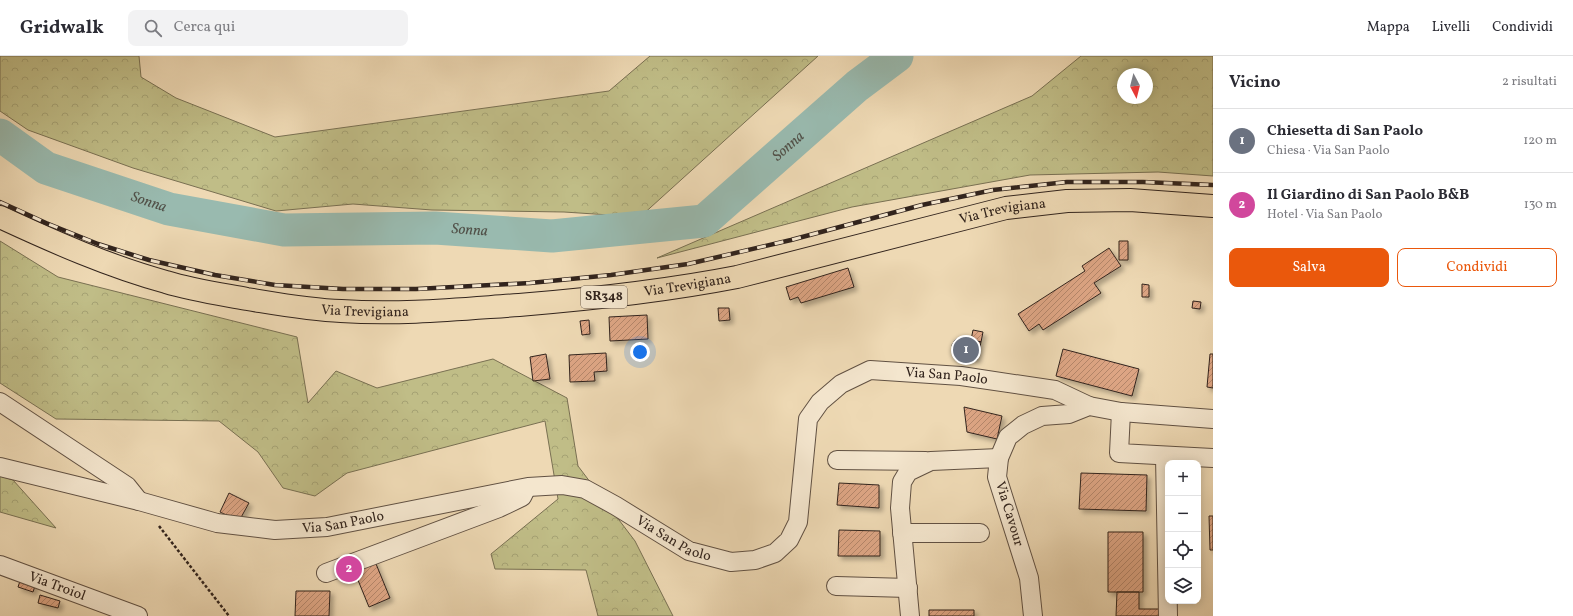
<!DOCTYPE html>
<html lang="it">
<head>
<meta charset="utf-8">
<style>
	:root { --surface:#fff; --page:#f2f2f3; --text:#2b2b33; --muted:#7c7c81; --line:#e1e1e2; --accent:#ea580c }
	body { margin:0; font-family:Vollkorn,serif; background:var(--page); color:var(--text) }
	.controls { position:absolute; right:12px; bottom:12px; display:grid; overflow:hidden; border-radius:8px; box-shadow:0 2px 10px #0003 }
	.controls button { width:36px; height:36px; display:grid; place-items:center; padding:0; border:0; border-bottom:1px solid var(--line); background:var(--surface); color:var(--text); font:20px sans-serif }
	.compass { position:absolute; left:1117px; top:12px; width:36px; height:36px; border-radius:50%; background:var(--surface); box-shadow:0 2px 10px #0003; rotate:173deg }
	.you { position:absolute; left:640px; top:296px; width:14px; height:14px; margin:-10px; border:3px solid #fff; border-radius:50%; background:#1a73e8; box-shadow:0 0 0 6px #1a73e833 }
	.badge { display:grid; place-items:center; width:26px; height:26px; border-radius:50%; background:var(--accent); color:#fff; font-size:13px; font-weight:700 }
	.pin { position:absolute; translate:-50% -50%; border:2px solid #fff; box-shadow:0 1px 4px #0006 }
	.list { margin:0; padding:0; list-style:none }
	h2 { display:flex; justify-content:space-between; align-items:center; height:52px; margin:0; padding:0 16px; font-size:17px }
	h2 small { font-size:13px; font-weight:400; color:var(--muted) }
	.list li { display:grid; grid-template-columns:26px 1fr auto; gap:12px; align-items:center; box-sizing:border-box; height:64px; padding:0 16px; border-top:1px solid var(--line) }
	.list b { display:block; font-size:15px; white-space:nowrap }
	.list p { margin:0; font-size:13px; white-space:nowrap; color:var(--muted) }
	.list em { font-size:13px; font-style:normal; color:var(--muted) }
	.actions { display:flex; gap:8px; padding:12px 16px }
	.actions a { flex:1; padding:9px 0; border:1px solid var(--accent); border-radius:8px; text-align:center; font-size:14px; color:var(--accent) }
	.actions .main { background:var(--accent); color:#fff }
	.icon { flex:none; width:22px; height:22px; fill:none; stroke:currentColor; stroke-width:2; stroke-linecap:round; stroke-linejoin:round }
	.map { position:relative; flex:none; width:1213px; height:560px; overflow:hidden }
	header { display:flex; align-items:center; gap:24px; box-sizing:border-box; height:56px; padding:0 20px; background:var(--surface); border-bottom:1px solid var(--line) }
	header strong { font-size:19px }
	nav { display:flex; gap:22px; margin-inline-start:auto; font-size:14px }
	.search { width:280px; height:36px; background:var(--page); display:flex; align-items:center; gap:10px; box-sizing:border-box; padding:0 14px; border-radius:8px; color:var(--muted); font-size:15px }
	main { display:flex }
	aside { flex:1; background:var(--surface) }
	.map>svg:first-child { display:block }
	.forest { fill:url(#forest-crowns); stroke:#797052; fill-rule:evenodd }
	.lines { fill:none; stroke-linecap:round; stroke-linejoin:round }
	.river { stroke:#99baaf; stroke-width:33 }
	.building { fill:url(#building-hatch); stroke:#32241d; filter:url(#shadow) }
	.minor-casing { stroke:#615143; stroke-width:20 }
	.major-casing { stroke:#32241d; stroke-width:24 }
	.path { stroke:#32241d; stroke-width:2.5; stroke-dasharray:3 2; stroke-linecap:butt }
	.minor { stroke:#f4e6ce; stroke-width:18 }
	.major { stroke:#eed9b4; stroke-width:22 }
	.rail-casing { stroke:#32241d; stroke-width:4.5 }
	.rail { stroke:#f4e6ce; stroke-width:3; stroke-dasharray:9; stroke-linecap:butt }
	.labels { text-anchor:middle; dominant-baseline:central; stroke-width:3.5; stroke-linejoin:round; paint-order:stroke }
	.shield { fill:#f4e6ce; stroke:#6c5e52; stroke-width:1 }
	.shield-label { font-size:13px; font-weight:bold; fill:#32241d }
	.street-label { font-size:14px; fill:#32241d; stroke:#f4e6ce }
	.water-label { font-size:15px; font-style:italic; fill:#515149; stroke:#f4e6ce }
</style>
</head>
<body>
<header>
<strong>Gridwalk</strong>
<div class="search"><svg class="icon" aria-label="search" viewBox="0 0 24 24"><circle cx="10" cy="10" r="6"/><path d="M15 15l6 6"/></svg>Cerca qui</div>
<nav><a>Mappa</a><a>Livelli</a><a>Condividi</a></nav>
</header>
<main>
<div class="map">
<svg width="1213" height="560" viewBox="0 0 1213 560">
	<defs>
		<pattern id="forest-crowns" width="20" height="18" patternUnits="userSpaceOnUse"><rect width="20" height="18" fill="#c0bd87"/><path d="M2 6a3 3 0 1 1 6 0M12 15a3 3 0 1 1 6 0" fill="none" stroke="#a5a274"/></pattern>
		<pattern id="building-hatch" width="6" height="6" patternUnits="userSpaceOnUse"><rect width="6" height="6" fill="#dda584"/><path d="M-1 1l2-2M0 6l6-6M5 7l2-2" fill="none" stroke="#b4866b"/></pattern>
		<filter id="shadow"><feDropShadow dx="3.5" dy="3.5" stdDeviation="2" flood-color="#0004"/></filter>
	</defs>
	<rect width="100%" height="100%" fill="#eed9b4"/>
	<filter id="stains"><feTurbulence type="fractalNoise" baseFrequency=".005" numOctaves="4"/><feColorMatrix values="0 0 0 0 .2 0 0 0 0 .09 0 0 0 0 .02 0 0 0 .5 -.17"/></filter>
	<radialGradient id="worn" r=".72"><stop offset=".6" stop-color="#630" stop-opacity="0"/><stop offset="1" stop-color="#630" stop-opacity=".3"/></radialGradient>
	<!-- forest -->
	<path class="forest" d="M0 0H139L141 21 176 42 275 81 609 35 650 0H818L640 161 564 156 432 154 353 148 276 155 133 112 28 74 0 55Z
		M1081 0H1213V120L1158 116 1030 119 852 151 657 202 1032 40ZM1123 18H1147V42H1123Z
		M0 185 58 221 297 281 308 347 336 315 377 332 493 303 567 342 578 410 635 485 673 560H598L586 514 495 513 491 498 558 443 545 365 347 417 315 440 283 432 258 396 219 365 56 363 0 327Z
		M0 420 13 424 56 472 0 456Z"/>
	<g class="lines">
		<!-- river -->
		<path class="river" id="s1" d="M0 79 46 112 169 153 284 174 435 172 552 180 704 165 857 30 897 0"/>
	</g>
	<!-- building -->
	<path class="building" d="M1119 185H1128V204H1119Z
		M1109 192 1121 210 1094 227 1101 237 1043 274 1039 268 1029 275 1018 258 1085 215 1082 210Z
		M848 212 854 231 801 247 798 241 790 244 786 231Z
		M1142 228 1149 229V241H1142Z
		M1193 245 1201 246 1200 253 1192 252Z
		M718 252H729L730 264 719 265Z
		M647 259 648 283 610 285 609 261Z
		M589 264 590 278 582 279 580 265Z
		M973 274 983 276 981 286 971 284Z
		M961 281 981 286 977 304 957 300 954 298 952 289 955 284Z
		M1063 293 1139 313 1132 340 1056 320Z
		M606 297 607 315 594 316 595 325 570 326 569 299Z
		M546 298 550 323 533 325 530 301Z
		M1210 298H1213V332L1207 331Z
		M964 351 1002 360 997 383 967 376Z
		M1081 417 1147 419 1146 455 1079 453Z
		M839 427 879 429V452L837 449Z
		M229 437 249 447 239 465 220 456Z
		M1209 460H1213V494H1210Z
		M839 474 880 475V500H838Z
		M1108 476H1143V536H1108Z
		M374 503 390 542 369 551 353 512Z
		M21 522 36 527 33 536 18 531Z
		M296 535H330L329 560H295Z
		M1117 536H1139V553H1163V560H1116Z
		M40 539 60 545 58 552 38 547Z
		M929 554H974V560H929Z"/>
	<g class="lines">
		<defs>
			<g id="minor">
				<path d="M0 346 127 430 139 445"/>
				<path d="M1121 356 1119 397 1213 402"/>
				<path d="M1165 400 1168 560"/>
				<path d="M837 404 926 405"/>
				<path id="s2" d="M0 411 139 445 217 467 275 474 327 471 528 431 562 429 585 433 616 450 689 495 731 506 755 504 775 497 789 484 798 466 808 363 820 346 841 328 870 314 961 320 1055 334 1089 350"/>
				<path d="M902 477H980"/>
				<path id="s3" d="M0 509 138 560"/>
				<path d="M326 517 499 452 522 441 525 435"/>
				<path d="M836 530 908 532"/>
				<path d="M910 560 900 452 902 426 908 416 931 405 999 402"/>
				<path d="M1033 560 1029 522 997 421 999 402 1008 381 1023 369 1042 360 1069 358 1089 350 1121 356 1213 363"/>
			</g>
			<g id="major">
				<path id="s4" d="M0 161C54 186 108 210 166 226 192 234 220 238 247 243 278 248 310 254 341 255 401 259 460 253 519 249 592 243 665 235 737 221L1006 152 1067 145 1130 144 1213 150"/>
			</g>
		</defs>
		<!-- minor casing -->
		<use href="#minor" class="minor-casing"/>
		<!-- major casing -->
		<use href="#major" class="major-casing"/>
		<!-- path -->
		<path class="path" d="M159 470 229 560"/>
		<!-- minor -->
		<use href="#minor" class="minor"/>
		<!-- major -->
		<use href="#major" class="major"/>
		<defs>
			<path id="rail" d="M0 146 46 167 98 188 149 204 215 219 275 229 343 233H416L530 227 611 219 688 208 791 184 922 149 993 134 1067 126H1143L1213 129"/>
		</defs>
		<!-- rail casing -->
		<use href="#rail" class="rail-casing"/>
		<!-- rail -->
		<use href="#rail" class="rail"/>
	</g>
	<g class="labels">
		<!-- shield labels -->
		<rect class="shield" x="581" y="230" width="46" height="22" rx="3"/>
		<g class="shield-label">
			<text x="604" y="241">SR348</text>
		</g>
		<!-- street labels -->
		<g class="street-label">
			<text stroke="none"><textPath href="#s4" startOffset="1028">Via Trevigiana</textPath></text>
			<text stroke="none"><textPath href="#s4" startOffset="704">Via Trevigiana</textPath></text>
			<text stroke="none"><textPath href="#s4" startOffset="380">Via Trevigiana</textPath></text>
			<text stroke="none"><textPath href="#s2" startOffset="1107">Via San Paolo</textPath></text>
			<text transform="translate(1009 458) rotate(73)">Via Cavour</text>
			<text stroke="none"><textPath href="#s2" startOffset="351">Via San Paolo</textPath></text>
			<text stroke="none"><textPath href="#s2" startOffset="699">Via San Paolo</textPath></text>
			<text stroke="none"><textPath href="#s3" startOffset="61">Via Troiol</textPath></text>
		</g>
		<!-- water labels -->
		<g class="water-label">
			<text stroke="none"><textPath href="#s1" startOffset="837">Sonna</textPath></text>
			<text stroke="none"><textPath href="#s1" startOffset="165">Sonna</textPath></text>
			<text stroke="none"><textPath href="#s1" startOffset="489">Sonna</textPath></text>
		</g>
	</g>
	<rect width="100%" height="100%" filter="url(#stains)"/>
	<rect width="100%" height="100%" fill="url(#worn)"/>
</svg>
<div class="controls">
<button>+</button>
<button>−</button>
<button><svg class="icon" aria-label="locate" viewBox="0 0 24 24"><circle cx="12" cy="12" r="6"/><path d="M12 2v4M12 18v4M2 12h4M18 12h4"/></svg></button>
<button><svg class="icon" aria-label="layers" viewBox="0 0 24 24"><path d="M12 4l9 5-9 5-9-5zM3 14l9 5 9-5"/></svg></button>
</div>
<svg class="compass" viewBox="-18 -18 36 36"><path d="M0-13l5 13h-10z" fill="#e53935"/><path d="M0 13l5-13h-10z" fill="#7c7c81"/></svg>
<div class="you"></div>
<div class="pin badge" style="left:966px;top:294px;background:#6b7280">1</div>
<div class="pin badge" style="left:349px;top:513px;background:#d1479c">2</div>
</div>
<aside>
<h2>Vicino<small>2 risultati</small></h2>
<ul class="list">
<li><span class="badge" style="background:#6b7280">1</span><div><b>Chiesetta di San Paolo</b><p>Chiesa · Via San Paolo</p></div><em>120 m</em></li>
<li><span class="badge" style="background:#d1479c">2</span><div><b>Il Giardino di San Paolo B&amp;B</b><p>Hotel · Via San Paolo</p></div><em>130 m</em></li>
</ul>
<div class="actions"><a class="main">Salva</a><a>Condividi</a></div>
</aside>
</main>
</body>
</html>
